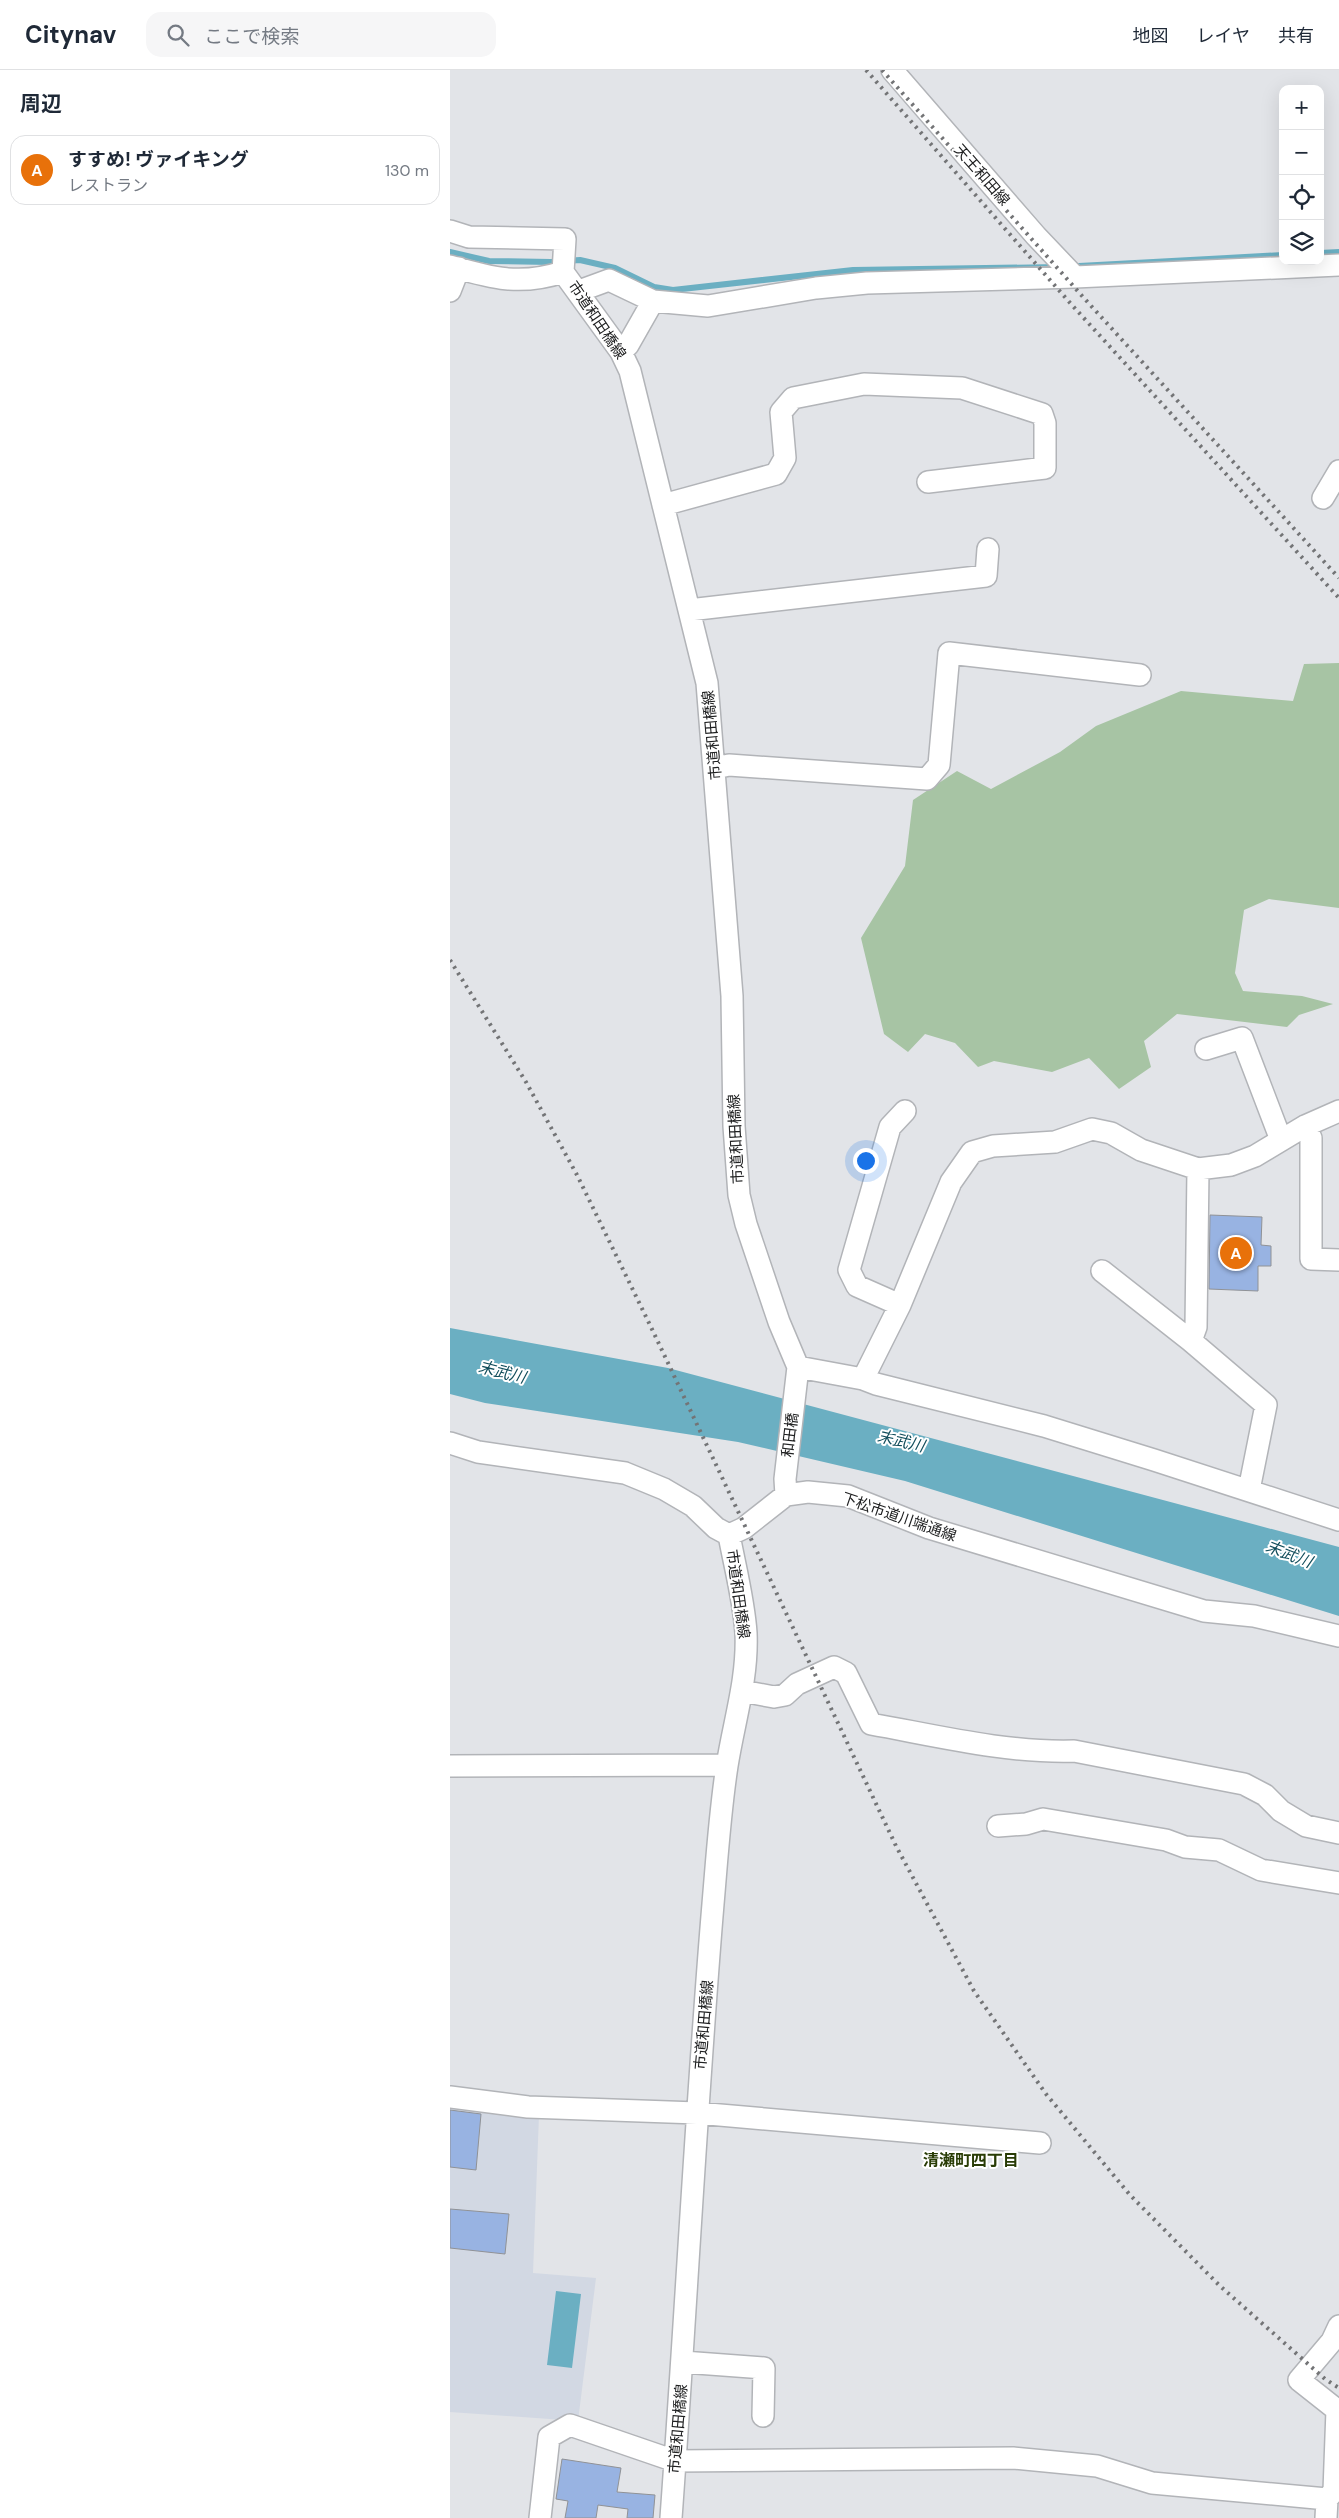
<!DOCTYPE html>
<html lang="ja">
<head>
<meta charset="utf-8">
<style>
	:root { --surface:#fff; --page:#f6f6f7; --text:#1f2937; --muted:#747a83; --line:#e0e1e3; --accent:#db2777 }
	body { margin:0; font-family:"DM Sans","Noto Sans JP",sans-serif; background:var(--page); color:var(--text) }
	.controls { position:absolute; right:15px; top:15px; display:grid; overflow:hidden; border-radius:10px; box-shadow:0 5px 20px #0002 }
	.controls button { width:45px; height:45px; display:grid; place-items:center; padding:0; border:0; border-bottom:1px solid var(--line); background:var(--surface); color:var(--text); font:25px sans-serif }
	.you { position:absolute; left:415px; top:1090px; width:18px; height:18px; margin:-12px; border:4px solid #fff; border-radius:50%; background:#1a73e8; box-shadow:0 0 0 8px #1a73e833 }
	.badge { display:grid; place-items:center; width:32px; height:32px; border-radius:50%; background:var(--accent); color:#fff; font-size:16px; font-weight:700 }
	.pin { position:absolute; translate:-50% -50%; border:2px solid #fff; box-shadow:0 1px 5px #0006 }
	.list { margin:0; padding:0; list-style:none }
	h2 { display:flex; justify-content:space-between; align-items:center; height:65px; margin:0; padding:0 20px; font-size:21px }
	h2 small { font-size:16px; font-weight:400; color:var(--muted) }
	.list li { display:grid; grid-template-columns:32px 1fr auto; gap:15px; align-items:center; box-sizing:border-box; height:70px; margin:0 10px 10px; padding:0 10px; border:1px solid var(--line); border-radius:15px }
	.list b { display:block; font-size:19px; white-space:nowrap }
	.list p { margin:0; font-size:16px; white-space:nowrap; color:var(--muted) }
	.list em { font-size:16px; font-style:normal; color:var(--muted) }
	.icon { flex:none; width:28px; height:28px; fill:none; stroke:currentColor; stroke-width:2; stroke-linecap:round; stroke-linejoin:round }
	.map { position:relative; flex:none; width:889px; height:2448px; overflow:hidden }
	header { display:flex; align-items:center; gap:30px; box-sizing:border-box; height:70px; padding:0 25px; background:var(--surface); border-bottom:1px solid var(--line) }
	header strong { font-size:24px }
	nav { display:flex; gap:28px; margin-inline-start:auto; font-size:18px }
	.search { width:350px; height:45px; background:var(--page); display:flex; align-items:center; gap:12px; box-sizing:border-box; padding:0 18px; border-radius:15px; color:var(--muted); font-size:19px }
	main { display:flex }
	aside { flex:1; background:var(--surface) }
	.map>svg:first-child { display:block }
	.built { fill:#d2d8e3 }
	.green { fill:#a7c4a4 }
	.water { fill:#6bafc2 }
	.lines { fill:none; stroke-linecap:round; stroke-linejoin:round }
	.stream { stroke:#6bafc2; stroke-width:6 }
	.building { fill:#98b3e2; stroke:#909296 }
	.minor-casing { stroke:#b2b4b8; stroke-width:24 }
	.minor { stroke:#fff; stroke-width:21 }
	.rail { stroke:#737476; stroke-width:4; stroke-dasharray:2.5 5; stroke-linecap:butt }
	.labels { text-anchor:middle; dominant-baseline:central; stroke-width:4; stroke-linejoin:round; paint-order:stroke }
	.street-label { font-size:15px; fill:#202122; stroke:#fff }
	.water-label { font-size:16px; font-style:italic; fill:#114d5b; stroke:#fff }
	.neighbourhood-label { font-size:16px; font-weight:bold; fill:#293c06; stroke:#fff }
</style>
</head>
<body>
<header>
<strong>Citynav</strong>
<div class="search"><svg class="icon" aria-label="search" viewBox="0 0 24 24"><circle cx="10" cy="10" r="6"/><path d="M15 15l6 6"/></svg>ここで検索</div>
<nav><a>地図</a><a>レイヤ</a><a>共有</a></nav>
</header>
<main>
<aside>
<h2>周辺<small></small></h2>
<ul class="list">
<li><span class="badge" style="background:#e8710a">A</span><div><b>すすめ! ヴァイキング</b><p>レストラン</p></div><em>130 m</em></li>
</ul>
</aside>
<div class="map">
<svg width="889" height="2448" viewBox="0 0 889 2448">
	<rect width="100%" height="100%" fill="#e2e4e8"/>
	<!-- built -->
	<path class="built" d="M0 2034 89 2045 83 2203 146 2208 128 2351 0 2342Z"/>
	<!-- green -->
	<path class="green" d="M889 593V838L819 829 794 840 785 903 793 921 852 926 883 934 849 945 837 957 727 944 694 971 701 997 669 1019 639 988 602 1002 544 991 528 997 505 973 475 964 458 982 434 964 411 868 455 796 463 730 507 701 541 719 610 682 646 656 731 621 843 631 854 594Z"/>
	<!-- water -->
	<path class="water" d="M0 1258 218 1298 889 1477V1546L455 1411 288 1372 35 1333 0 1324Z
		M106 2221 131 2224 122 2298 97 2295Z"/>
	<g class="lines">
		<!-- stream -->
		<path class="stream" d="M0 182 39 191 101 192 130 190 165 198 204 217 223 220 403 200 609 197
			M870 183 889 182
			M629 196 833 185"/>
	</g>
	<!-- building -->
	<path class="building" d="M760 1145 812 1147 811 1175 821 1176V1196H808V1221L759 1219Z
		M0 2040 31 2044 26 2100 0 2097Z
		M0 2139 59 2144 55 2184 0 2178Z
		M112 2389 171 2398 167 2422 205 2425 203 2448H177L178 2439 148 2435 146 2448H115L118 2431 106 2429Z"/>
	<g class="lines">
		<defs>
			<path id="minor" d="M442 0 586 166 625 207
				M0 161 19 167 115 169 113 202 171 282 180 301 257 613 282 926 284 1056 289 1125 296 1154 329 1252 348 1297 335 1409 336 1425
				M0 196C42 208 70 216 113 202
				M0 221 9 198
				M129 221 159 210 203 231 258 236 366 218 417 213 625 207 889 195
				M171 282 178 275 203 231
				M873 428 889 401
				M213 435 326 404 335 388 331 342 343 328 414 314 512 318 592 344 595 353V398L478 412
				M239 540 536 506 538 479
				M265 698 279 695 477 709 489 695 499 583 690 605
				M756 979 792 968 831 1070
				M855 1056 861 1068V1189L889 1190
				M652 1201 741 1271 816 1335 799 1420
				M450 1235 407 1216 399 1200 440 1057 455 1041
				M741 1271 746 1257 748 1099
				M348 1297 413 1309 426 1314 594 1356 704 1390 889 1450
				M413 1309 450 1235 501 1112 522 1082 543 1076 605 1072 642 1059 661 1063 691 1080 748 1099 781 1095 805 1086 855 1056 889 1041
				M0 1373 28 1382 175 1403 214 1419 243 1436 266 1458 279 1465 294 1458 336 1425 358 1422 398 1426 479 1458 754 1541 804 1546 889 1566
				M292 1621 324 1627 335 1625 347 1614 384 1597 396 1603 421 1654C488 1666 556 1683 624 1681L794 1714 815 1725 831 1741 856 1756 889 1763
				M0 1696 277 1695
				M548 1756 576 1754 593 1749 716 1770 735 1777 769 1780 811 1800 889 1813
				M0 2027 78 2037 247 2043 590 2073
				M233 2292 314 2298 313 2346
				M90 2448 99 2367 120 2355 225 2391 563 2388 647 2396 702 2413 877 2429
				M221 2448C236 2243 246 2038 263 1834 267 1788 270 1741 277 1696 284 1651 298 1609 296 1563 294 1531 285 1497 279 1465
				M876 2448 877 2429 884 2421 887 2340 849 2310 882 2271 889 2256"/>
		</defs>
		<!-- minor casing -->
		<use href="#minor" class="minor-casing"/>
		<!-- minor -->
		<use href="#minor" class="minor"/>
		<!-- rail -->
		<path class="rail" d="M416 0 621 234 889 528
			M432 0 633 227 889 508
			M0 890 76 1012 127 1105 201 1257 446 1776 524 1921 596 2024 680 2125 770 2216 875 2309 889 2318"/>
	</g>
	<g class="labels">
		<!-- street labels -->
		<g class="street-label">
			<text transform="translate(532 105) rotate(49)">天王和田線</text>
			<text transform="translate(147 250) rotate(56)">市道和田橋線</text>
			<text transform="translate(262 665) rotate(-95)">市道和田橋線</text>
			<text transform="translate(286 1069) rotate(-93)">市道和田橋線</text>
			<text transform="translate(340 1365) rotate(-83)">和田橋</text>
			<text transform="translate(449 1447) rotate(19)">下松市道川端通線</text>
			<text transform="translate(288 1524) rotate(82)">市道和田橋線</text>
			<text transform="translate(254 1955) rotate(-85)">市道和田橋線</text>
			<text transform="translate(228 2359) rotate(-85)">市道和田橋線</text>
		</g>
		<!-- water labels -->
		<g class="water-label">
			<text transform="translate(52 1302) rotate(14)">末武川</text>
			<text transform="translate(451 1371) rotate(13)">末武川</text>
			<text transform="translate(839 1484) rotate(21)">末武川</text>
		</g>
		<!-- neighbourhood labels -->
		<g class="neighbourhood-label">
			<text x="521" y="2090">清瀬町四丁目</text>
		</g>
	</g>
</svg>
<div class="controls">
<button>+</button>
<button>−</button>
<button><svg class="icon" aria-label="locate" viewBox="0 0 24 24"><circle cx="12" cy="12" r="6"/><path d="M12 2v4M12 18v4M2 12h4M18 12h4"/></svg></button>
<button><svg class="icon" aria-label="layers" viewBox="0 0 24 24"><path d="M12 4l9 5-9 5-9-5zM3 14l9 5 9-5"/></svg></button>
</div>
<div class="you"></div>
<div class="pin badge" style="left:786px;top:1183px;background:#e8710a">A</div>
</div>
</main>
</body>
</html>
